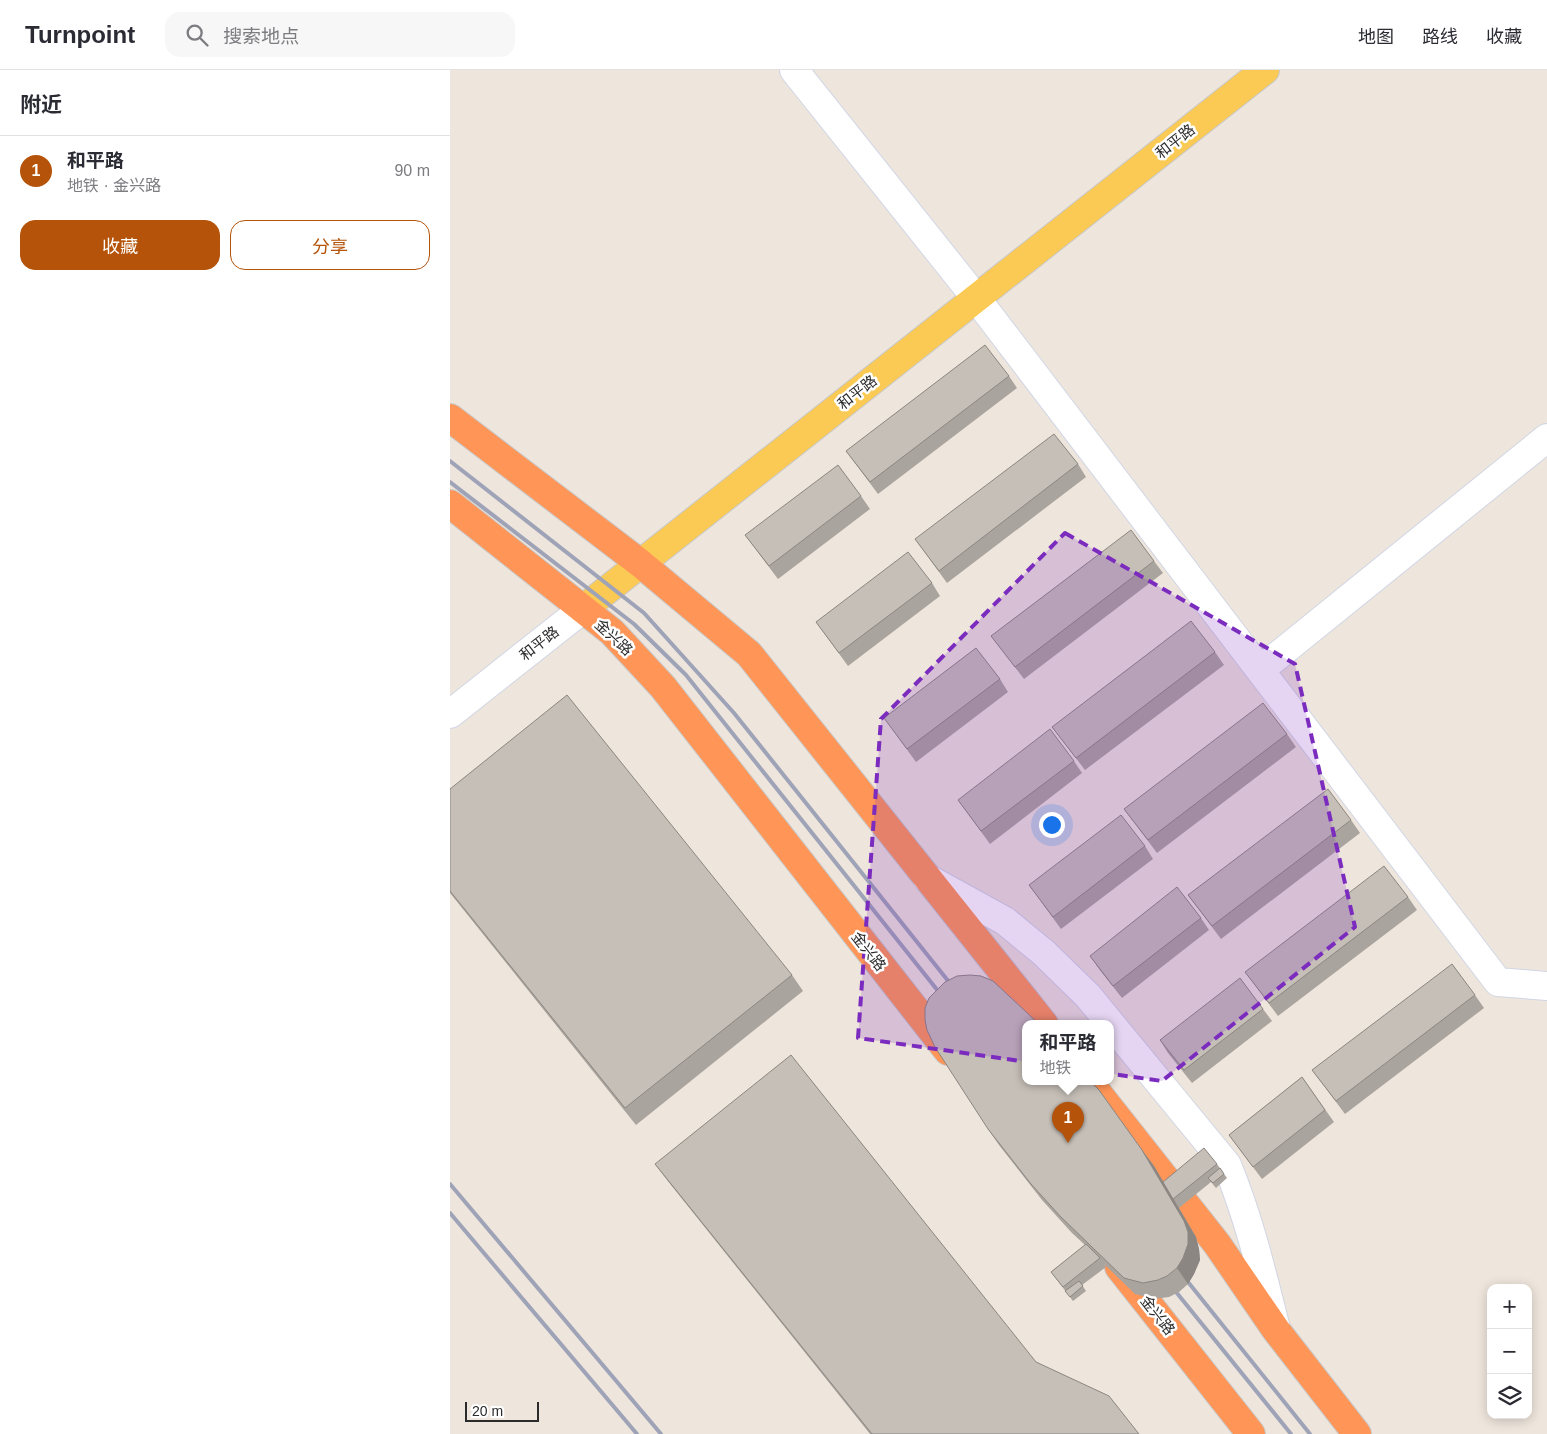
<!DOCTYPE html>
<html lang="zh">
<head>
<meta charset="utf-8">
<style>
	:root { --surface:#fff; --page:#f7f7f7; --text:#2b2b33; --muted:#7c7c81; --line:#e1e1e2; --accent:#b45309 }
	body { margin:0; font-family:Helvetica,"Noto Sans SC",sans-serif; background:var(--page); color:var(--text) }
	.controls { position:absolute; right:15px; bottom:15px; display:grid; overflow:hidden; border-radius:10px; box-shadow:0 2px 12px #0003 }
	.controls button { width:45px; height:45px; display:grid; place-items:center; padding:0; border:0; border-bottom:1px solid var(--line); background:var(--surface); color:var(--text); font:25px sans-serif }
	.scale { position:absolute; left:15px; bottom:12px; width:74px; box-sizing:border-box; padding-left:5px; border:2px solid #2b2b2b; border-top:0; font-size:14px; line-height:18px; white-space:nowrap; color:#2b2b2b; -webkit-text-stroke:4px #fff; paint-order:stroke }
	.you { position:absolute; left:601px; top:754px; width:18px; height:18px; margin:-12px; border:4px solid #fff; border-radius:50%; background:#1a73e8; box-shadow:0 0 0 8px #1a73e833 }
	.badge { display:grid; place-items:center; width:32px; height:32px; border-radius:50%; background:var(--accent); color:#fff; font-size:16px; font-weight:700 }
	.pin { position:absolute; translate:-50% -41px; filter:drop-shadow(0 1px 2px #0008) }
	.pin::after { content:''; position:absolute; top:26px; width:18px; height:15px; background:inherit; clip-path:polygon(0 0,100% 0,50% 100%) }
	.popup { position:absolute; left:572px; top:950px; width:92px; height:65px; box-sizing:border-box; display:grid; place-content:center; border-radius:10px; background:var(--surface); filter:drop-shadow(0 1px 4px #0005); font-size:16px; white-space:nowrap; color:var(--muted) }
	.popup b { font-size:19px; color:var(--text) }
	.popup::after { content:''; position:absolute; left:50%; top:100%; margin-left:-10px; border:10px solid transparent; border-top-color:var(--surface) }
	.list { margin:0; padding:0; list-style:none }
	h2 { display:flex; justify-content:space-between; align-items:center; height:65px; margin:0; padding:0 20px; font-size:21px }
	h2 small { font-size:16px; font-weight:400; color:var(--muted) }
	.list li { display:grid; grid-template-columns:32px 1fr auto; gap:15px; align-items:center; box-sizing:border-box; height:70px; padding:0 20px; border-top:1px solid var(--line) }
	.list b { display:block; font-size:19px; white-space:nowrap }
	.list p { margin:0; font-size:16px; white-space:nowrap; color:var(--muted) }
	.list em { font-size:16px; font-style:normal; color:var(--muted) }
	.actions { display:flex; gap:10px; padding:15px 20px }
	.actions a { flex:1; padding:11px 0; border:1px solid var(--accent); border-radius:15px; text-align:center; font-size:18px; color:var(--accent) }
	.actions .main { background:var(--accent); color:#fff }
	.icon { flex:none; width:28px; height:28px; fill:none; stroke:currentColor; stroke-width:2; stroke-linecap:round; stroke-linejoin:round }
	.map { position:relative; flex:none; width:1097px; height:1364px; overflow:hidden }
	header { display:flex; align-items:center; gap:30px; box-sizing:border-box; height:70px; padding:0 25px; background:var(--surface); border-bottom:1px solid var(--line) }
	header strong { font-size:24px }
	nav { display:flex; gap:28px; margin-inline-start:auto; font-size:18px }
	.search { width:350px; height:45px; background:var(--page); display:flex; align-items:center; gap:12px; box-sizing:border-box; padding:0 18px; border-radius:15px; color:var(--muted); font-size:19px }
	main { display:flex }
	aside { flex:1; background:var(--surface) }
	.map>svg:first-child { display:block }
	.lines { fill:none; stroke-linecap:round; stroke-linejoin:round }
	.minor-casing { stroke:#d1d6e5; stroke-width:30 }
	.major-casing { stroke:#c8c8c8; stroke-width:30 }
	.highway-casing { stroke:#c8c8c8; stroke-width:30 }
	.minor { stroke:#fff; stroke-width:28 }
	.major { stroke:#fbca54; stroke-width:28 }
	.highway { stroke:#ff9556; stroke-width:28 }
	.rail { stroke:#9ea3b7; stroke-width:4 }
	.wall { fill:#aaa49e }
	.shaded-wall { fill:#8b8681 }
	.building { fill:#c6bfb8; stroke:#8b8681 }
	.marked { fill:#7b2cbf; fill-opacity:0.2; stroke:#7b2cbf; stroke-width:4; stroke-dasharray:10 6; stroke-linejoin:round }
	.labels { text-anchor:middle; dominant-baseline:central; stroke-width:5; stroke-linejoin:round; paint-order:stroke }
	.street-label { font-size:15px; fill:#2b2b2b; stroke:#fff }
</style>
</head>
<body>
<header>
<strong>Turnpoint</strong>
<div class="search"><svg class="icon" aria-label="search" viewBox="0 0 24 24"><circle cx="10" cy="10" r="6"/><path d="M15 15l6 6"/></svg>搜索地点</div>
<nav><a>地图</a><a>路线</a><a>收藏</a></nav>
</header>
<main>
<aside>
<h2>附近<small></small></h2>
<ul class="list">
<li><span class="badge">1</span><div><b>和平路</b><p>地铁 · 金兴路</p></div><em>90 m</em></li>
</ul>
<div class="actions"><a class="main">收藏</a><a>分享</a></div>
</aside>
<div class="map">
<svg width="1097" height="1364" viewBox="0 0 1097 1364">
	<rect width="100%" height="100%" fill="#eee5dc"/>
	<g class="lines">
		<defs>
			<path id="minor" d="M344 0 526 228 1048 912 1097 916
				M810 600 1097 368
				M0 644 133 539
				M477 808 555 851 594 883 638 926 777 1095C799 1148 812 1203 826 1259"/>
			<path id="major" d="M133 539 815 0"/>
			<path id="highway" d="M0 348 190 493 299 584 594 954
				M0 434 162 562 213 617 498 981
				M639 1012 767 1174 826 1260 907 1364
				M669 1197 801 1364"/>
		</defs>
		<!-- minor casing -->
		<use href="#minor" class="minor-casing"/>
		<!-- major casing -->
		<use href="#major" class="major-casing"/>
		<!-- highway casing -->
		<use href="#highway" class="highway-casing"/>
		<!-- minor -->
		<use href="#minor" class="minor"/>
		<!-- major -->
		<use href="#major" class="major"/>
		<!-- highway -->
		<use href="#highway" class="highway"/>
		<!-- rail -->
		<path class="rail" d="M0 391 194 543 284 643 507 922
			M0 412 184 554 236 605 496 931
			M0 1114 211 1364
			M0 1143 187 1364
			M730 1202 860 1364
			M718 1212 841 1364"/>
	</g>
	<!-- wall -->
	<path class="wall" d="M559 306 567 318 428 424 396 381Z
		M628 394 636 407 497 513 465 469Z
		M411 426 420 439 328 509 295 465Z
		M704 491 713 503 574 609 541 566Z
		M482 513 490 526 398 596 366 552Z
		M765 582 774 595 635 700 602 657Z
		M550 609 558 622 466 692 434 648Z
		M837 664 846 677 707 783 674 739Z
		M624 691 632 703 540 774 508 730Z
		M0 719 342 905 353 921 186 1055 0 823Z
		M901 750 910 763 771 869 738 825Z
		M695 776 703 789 611 859 579 815Z
		M958 827 967 840 828 946 795 902Z
		M751 848 759 860 672 928 649 899 640 886Z
		M1025 925 1034 938 895 1044 862 1000Z
		M813 939 822 951 742 1013 718 983 710 970Z
		M852 1007 884 1052 812 1109 779 1065Z
		M538 1059 692 1080 704 1096 713 1112 767 1094 777 1108 766 1118 761 1112 729 1138 719 1121 746 1167 749 1179 750 1190 744 1204 738 1214 729 1222 719 1227 704 1229 685 1224 654 1194 656 1197 632 1215 636 1221 623 1231 601 1202 635 1175 622 1163 592 1130 549 1075Z
		M205 1094 586 1292 689 1364H420L217 1110Z"/>
	<!-- shaded-wall -->
	<path class="shaded-wall" d="M692 1080 704 1096 746 1167 749 1179 750 1190 744 1204 738 1214 727 1198Z"/>
	<!-- building -->
	<path class="building" d="M535 275 559 306 420 412 396 381Z
		M604 364 628 394 489 501 465 469Z
		M388 395 411 426 319 496 295 465Z
		M681 460 704 491 565 597 541 566Z
		M458 482 482 513 389 583 366 552Z
		M741 551 765 582 626 688 602 657Z
		M526 578 550 609 457 679 434 648Z
		M117 625 342 905 175 1038 0 821V719Z
		M813 633 837 664 698 770 674 739Z
		M600 659 624 691 531 761 508 730Z
		M878 719 901 750 762 856 738 825Z
		M671 745 695 776 603 847 579 815Z
		M934 796 958 827 819 933 795 902Z
		M727 817 751 848 663 916 640 886Z
		M1002 894 1025 925 886 1031 862 1000Z
		M520 905 531 906 543 911 589 954H576V1012H641L649 1020 692 1080 734 1151 738 1162V1174L733 1188 727 1198 717 1206 708 1210 693 1213 674 1208 610 1146 581 1114 538 1059 485 977 477 960 475 950V938L479 928 495 912 507 906Z
		M790 908 813 939 734 1000 710 970Z
		M341 985 586 1292 659 1326 689 1364H422L205 1094Z
		M852 1007 875 1040 803 1097 779 1065Z
		M754 1078 767 1094 723 1129 713 1112Z
		M770 1098 774 1104 763 1113 758 1108Z
		M636 1174 650 1188 613 1217 601 1202Z
		M629 1211 633 1216 620 1227 615 1221Z"/>
	<!-- marked area -->
	<path class="marked" d="M615 463 845 594 905 857 712 1011 408 968 431 649Z"/>
	<g class="labels">
		<!-- street labels -->
		<g class="street-label">
			<text transform="translate(725 71) rotate(-38)">和平路</text>
			<text transform="translate(407 322) rotate(-38)">和平路</text>
			<text transform="translate(164 567) rotate(43)">金兴路</text>
			<text transform="translate(89 573) rotate(-38)">和平路</text>
			<text transform="translate(419 881) rotate(52)">金兴路</text>
			<text transform="translate(708 1245) rotate(52)">金兴路</text>
		</g>
	</g>
</svg>
<div class="controls">
<button>+</button>
<button>−</button>
<button><svg class="icon" aria-label="layers" viewBox="0 0 24 24"><path d="M12 4l9 5-9 5-9-5zM3 14l9 5 9-5"/></svg></button>
</div>
<div class="scale">20 m</div>
<div class="you"></div>
<div class="pin badge" style="left:618px;top:1073px">1</div>
<div class="popup"><b>和平路</b>地铁</div>
</div>
</main>
</body>
</html>
